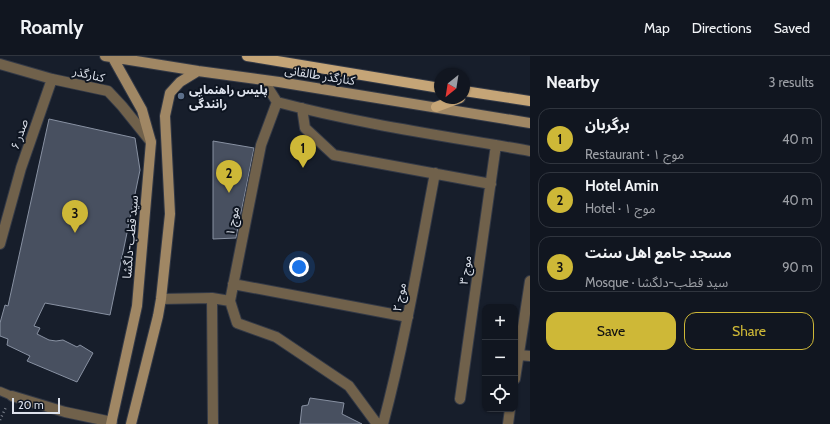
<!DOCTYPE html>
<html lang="en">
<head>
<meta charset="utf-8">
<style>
	:root { --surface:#111620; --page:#1a1f29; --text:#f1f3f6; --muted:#9c9fa5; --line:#30353e; --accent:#ceb837 }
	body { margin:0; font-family:Cabin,"Noto Sans Arabic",sans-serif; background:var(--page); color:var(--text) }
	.controls { position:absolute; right:12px; bottom:12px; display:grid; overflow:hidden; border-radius:8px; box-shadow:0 1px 3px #0004 }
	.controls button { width:36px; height:36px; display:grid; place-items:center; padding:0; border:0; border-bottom:1px solid var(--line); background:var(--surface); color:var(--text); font:20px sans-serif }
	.compass { position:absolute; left:434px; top:12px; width:36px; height:36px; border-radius:50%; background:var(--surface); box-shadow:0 1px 3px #0004; rotate:210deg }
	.scale { position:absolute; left:12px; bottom:10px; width:48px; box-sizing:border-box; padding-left:4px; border:2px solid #dde2ec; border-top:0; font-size:11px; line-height:14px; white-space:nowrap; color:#dde2ec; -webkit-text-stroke:3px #0e1521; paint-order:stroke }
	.you { position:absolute; left:299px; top:211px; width:14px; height:14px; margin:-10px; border:3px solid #fff; border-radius:50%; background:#1a73e8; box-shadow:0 0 0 6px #1a73e833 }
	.badge { display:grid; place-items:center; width:26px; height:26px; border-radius:50%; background:var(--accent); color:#111; font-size:13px; font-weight:700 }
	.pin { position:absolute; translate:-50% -33px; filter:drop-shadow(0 1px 2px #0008) }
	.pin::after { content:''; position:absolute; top:21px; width:14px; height:12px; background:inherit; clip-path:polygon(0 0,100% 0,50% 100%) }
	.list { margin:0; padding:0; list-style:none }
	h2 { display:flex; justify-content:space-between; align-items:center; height:52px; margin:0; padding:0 16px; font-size:17px }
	h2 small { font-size:13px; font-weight:400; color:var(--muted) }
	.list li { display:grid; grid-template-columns:26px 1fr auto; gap:12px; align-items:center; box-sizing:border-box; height:56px; margin:0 8px 8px; padding:0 8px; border:1px solid var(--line); border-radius:12px }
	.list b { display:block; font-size:15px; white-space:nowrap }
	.list p { margin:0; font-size:13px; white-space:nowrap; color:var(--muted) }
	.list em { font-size:13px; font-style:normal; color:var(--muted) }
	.actions { display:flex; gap:8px; padding:12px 16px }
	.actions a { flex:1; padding:9px 0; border:1px solid var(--accent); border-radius:12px; text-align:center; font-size:14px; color:var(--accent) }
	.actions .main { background:var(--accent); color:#111 }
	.icon { flex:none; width:22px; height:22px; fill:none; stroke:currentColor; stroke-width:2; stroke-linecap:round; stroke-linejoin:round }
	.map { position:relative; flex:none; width:530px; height:368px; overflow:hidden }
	header { display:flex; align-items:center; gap:24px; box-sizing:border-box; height:56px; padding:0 20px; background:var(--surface); border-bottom:1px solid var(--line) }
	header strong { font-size:19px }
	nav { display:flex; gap:22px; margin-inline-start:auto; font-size:14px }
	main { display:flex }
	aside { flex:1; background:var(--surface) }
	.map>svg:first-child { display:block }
	.building { fill:#485060; stroke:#8891a2 }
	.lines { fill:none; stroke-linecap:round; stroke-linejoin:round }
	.lane-casing { stroke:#333946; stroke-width:10 }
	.street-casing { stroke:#333946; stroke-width:12 }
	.secondary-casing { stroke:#333946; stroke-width:12 }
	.primary-casing { stroke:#333946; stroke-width:12 }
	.path { stroke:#7d838e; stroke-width:2.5; stroke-dasharray:1 3; stroke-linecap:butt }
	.lane { stroke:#70614b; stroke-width:8 }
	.street { stroke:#70614b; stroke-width:10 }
	.secondary { stroke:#a08764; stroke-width:10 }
	.primary { stroke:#c5a577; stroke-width:10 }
	.service-dot { fill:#5c6f8a; stroke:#0e1521; stroke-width:1.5 }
	.labels { text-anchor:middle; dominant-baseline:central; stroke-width:4; stroke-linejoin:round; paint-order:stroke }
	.street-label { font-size:12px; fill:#dde2ec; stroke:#0e1521 }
	.poi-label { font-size:12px; font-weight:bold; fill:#dde2ec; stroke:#0e1521; text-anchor:start }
</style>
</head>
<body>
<header>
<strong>Roamly</strong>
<nav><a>Map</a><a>Directions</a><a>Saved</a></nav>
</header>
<main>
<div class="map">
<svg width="530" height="368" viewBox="0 0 530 368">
	<rect width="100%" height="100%" fill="#171e2b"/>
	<!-- building -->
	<path class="building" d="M49 63 135 82 140 114 110 259 45 247 34 270 40 272 37 278 49 284 56 285 63 284 77 291 80 289 93 297 77 326 27 305 30 300 7 289 8 283 0 280V267L5 249 8 250Z
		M213 85 254 92 236 182 213 183Z
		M310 342 344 347 342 358 362 368H300L302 350 308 349Z"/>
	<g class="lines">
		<defs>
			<path id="lane" d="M0 335 12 340"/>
			<path id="street" d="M0 8 52 23 108 35 122 50 151 86
				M263 24 277 46C360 68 445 80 530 95
				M277 46 261 89 230 245 237 267 276 281 349 330 377 368
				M302 52 305 72 334 99 491 128
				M0 188 21 112 52 23
				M233 228 408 261
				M212 242 213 368
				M161 243 212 242 230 245
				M519 299 530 300
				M515 323 530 225
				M12 340 65 356 112 366
				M460 343 496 89
				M383 368C405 285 419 201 435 117
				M508 368 510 353"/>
			<path id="secondary" d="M105 0 198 15 279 26 530 67
				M111 368 137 250 151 86 142 54 113 2
				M131 368 158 260 161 243 170 158 165 60 170 37 180 26 198 15"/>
			<path id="primary" d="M247 0 440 32
				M464 35 530 45
				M436 51 460 42"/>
		</defs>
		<!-- lane casing -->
		<use href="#lane" class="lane-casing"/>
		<!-- street casing -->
		<use href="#street" class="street-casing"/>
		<!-- secondary casing -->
		<use href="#secondary" class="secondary-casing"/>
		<!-- primary casing -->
		<use href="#primary" class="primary-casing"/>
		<!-- path -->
		<path class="path" d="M0 364 6 351"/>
		<!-- lane -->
		<use href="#lane" class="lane"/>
		<!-- street -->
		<use href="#street" class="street"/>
		<!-- secondary -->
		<use href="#secondary" class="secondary"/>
		<!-- primary -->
		<use href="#primary" class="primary"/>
	</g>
	<!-- markers -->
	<circle class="service-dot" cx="181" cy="40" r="4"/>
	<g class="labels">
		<!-- street labels -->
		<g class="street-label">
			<text transform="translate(89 18) rotate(13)">کنارگذر</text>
			<text transform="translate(320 19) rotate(9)">کنارگذر طالقانی</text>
			<text transform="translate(19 78) rotate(-71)">صدر ۶</text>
			<text transform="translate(232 165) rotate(-79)">موج ۱</text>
			<text transform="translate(130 181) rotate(-85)">سید قطب-دلگشا</text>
			<text transform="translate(465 214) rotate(-82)">موج ۳</text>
			<text transform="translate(399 241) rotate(-79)">موج ۲</text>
		</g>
		<!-- poi labels -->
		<g class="poi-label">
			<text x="189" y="33">پلیس راهنمایی<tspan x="189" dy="14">رانندگی</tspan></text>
		</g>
	</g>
</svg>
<div class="controls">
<button>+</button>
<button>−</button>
<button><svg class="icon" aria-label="locate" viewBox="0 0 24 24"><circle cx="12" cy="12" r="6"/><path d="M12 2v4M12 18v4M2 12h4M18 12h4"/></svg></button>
</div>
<svg class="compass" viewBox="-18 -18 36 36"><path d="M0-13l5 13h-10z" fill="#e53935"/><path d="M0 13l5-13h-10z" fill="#9c9fa5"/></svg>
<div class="scale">20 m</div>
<div class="you"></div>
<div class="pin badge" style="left:303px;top:112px">1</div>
<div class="pin badge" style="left:229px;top:137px">2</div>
<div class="pin badge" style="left:75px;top:177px">3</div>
</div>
<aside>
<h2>Nearby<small>3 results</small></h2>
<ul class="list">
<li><span class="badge">1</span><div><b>برگربان</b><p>Restaurant · موج ۱</p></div><em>40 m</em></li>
<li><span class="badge">2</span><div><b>Hotel Amin</b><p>Hotel · موج ۱</p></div><em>40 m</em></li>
<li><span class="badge">3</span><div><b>مسجد جامع اهل سنت</b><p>Mosque · سید قطب-دلگشا</p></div><em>90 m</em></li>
</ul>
<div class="actions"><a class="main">Save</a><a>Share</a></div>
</aside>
</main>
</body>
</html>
